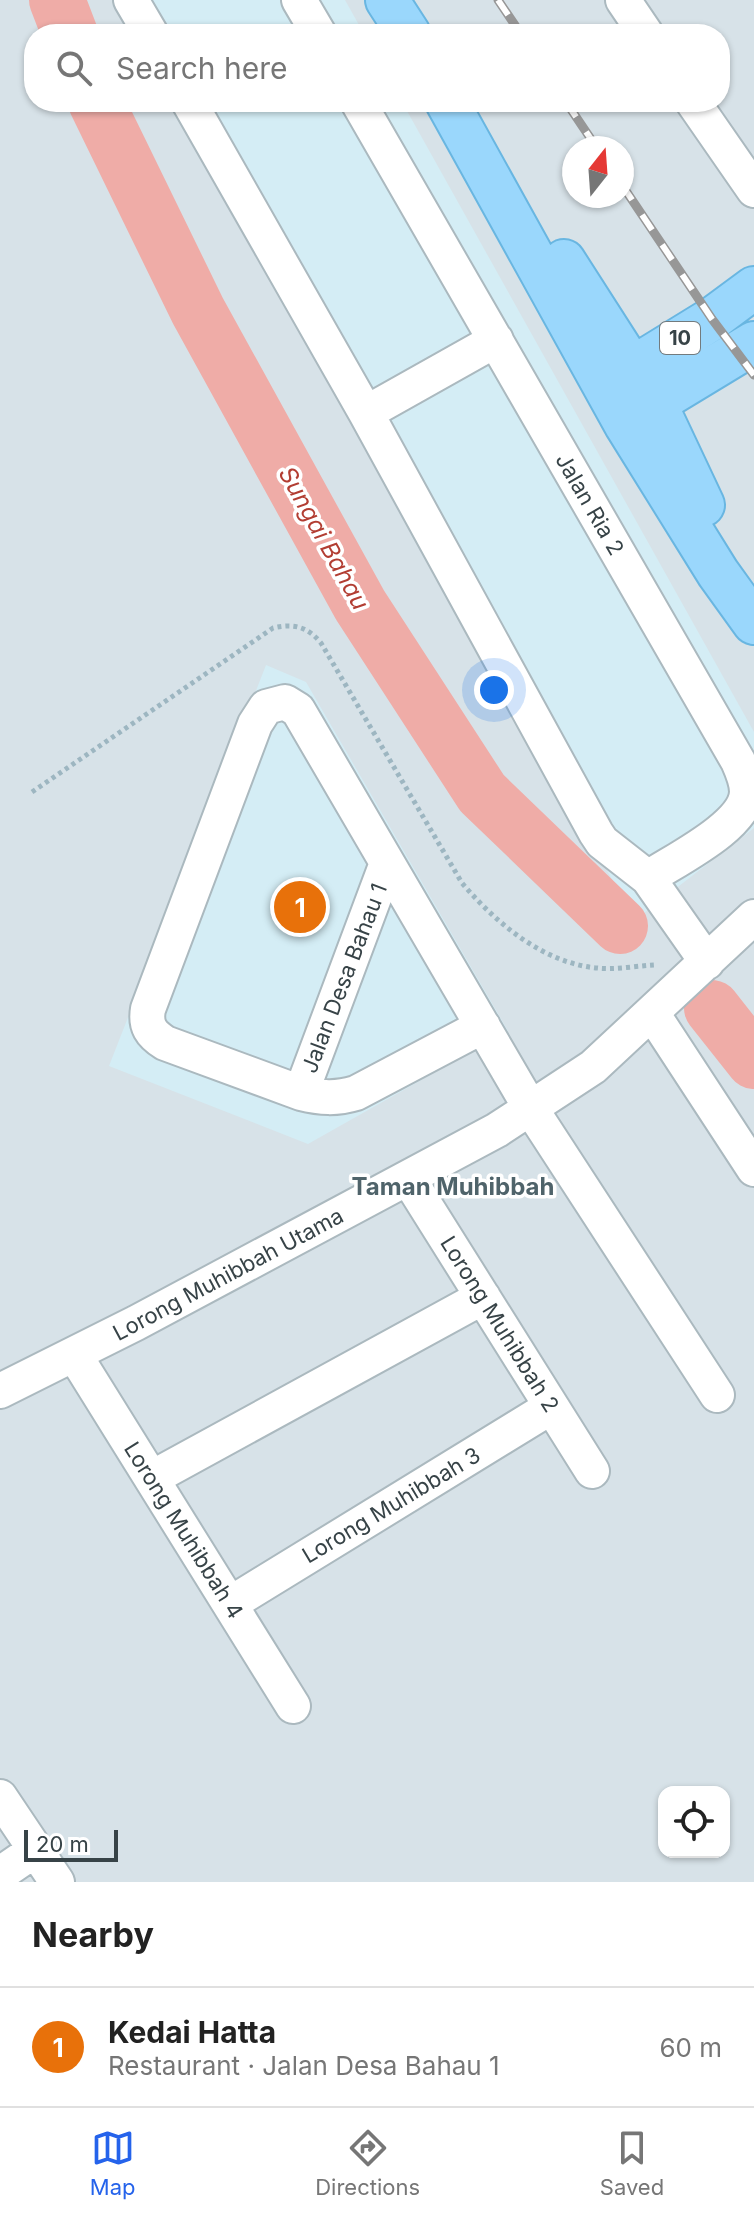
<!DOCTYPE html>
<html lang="en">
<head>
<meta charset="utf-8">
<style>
	:root { --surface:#fff; --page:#f2f2f2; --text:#222; --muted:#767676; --line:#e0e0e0; --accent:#2563eb }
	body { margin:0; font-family:Inter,sans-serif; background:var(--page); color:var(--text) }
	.controls { position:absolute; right:24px; bottom:24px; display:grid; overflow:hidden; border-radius:16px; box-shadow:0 2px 6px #0004 }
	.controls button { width:72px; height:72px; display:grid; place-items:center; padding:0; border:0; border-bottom:2px solid var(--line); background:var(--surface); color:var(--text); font:40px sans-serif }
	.compass { position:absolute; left:562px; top:136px; width:72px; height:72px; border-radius:50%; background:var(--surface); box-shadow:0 2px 6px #0004; rotate:17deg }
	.scale { position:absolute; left:24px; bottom:20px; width:94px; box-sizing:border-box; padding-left:8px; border:4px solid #374347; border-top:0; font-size:22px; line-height:28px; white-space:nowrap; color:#374347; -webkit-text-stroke:6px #fff; paint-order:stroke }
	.you { position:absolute; left:494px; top:690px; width:28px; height:28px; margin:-20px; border:6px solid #fff; border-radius:50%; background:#1a73e8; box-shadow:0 0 0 12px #1a73e833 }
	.badge { display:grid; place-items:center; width:52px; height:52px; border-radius:50%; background:var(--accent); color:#fff; font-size:26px; font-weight:700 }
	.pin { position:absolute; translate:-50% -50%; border:4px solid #fff; box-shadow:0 2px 8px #0006 }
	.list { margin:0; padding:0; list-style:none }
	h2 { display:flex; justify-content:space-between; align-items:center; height:104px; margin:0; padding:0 32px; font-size:34px }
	h2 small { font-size:26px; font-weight:400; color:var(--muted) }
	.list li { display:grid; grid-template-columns:52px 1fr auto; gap:24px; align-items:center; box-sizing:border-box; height:120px; padding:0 32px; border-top:2px solid var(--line) }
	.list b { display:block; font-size:30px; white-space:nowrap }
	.list p { margin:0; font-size:26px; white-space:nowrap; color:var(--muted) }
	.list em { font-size:26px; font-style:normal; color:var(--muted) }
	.icon { flex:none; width:44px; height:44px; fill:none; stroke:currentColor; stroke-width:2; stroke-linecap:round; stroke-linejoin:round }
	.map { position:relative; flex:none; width:754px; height:1882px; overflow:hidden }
	.search { position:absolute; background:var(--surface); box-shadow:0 2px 6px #0004; left:24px; right:24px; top:24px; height:88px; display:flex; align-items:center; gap:20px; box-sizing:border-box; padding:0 28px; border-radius:32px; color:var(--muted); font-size:30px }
	.sheet { height:224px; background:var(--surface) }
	nav { display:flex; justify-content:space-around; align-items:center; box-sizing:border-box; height:112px; border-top:2px solid var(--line); background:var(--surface); font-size:22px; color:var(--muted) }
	nav a { display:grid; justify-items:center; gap:4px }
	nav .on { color:var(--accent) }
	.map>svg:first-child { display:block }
	.residential { fill:#d7e2e8; fill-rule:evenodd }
	.commercial { fill:#d4edf5 }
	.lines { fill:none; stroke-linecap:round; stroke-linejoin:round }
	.river { stroke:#efaca7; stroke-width:56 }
	.minor-casing { stroke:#abb9bf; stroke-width:38 }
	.major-casing { stroke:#69b6e1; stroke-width:46 }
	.path { stroke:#9db6c1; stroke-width:5; stroke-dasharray:4 4; stroke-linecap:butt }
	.minor { stroke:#fff; stroke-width:34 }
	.major { stroke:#9ad7fc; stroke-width:42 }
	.rail-casing { stroke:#979797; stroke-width:9 }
	.rail { stroke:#fff; stroke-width:6; stroke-dasharray:18; stroke-linecap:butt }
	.labels { text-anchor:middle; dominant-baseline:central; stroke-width:7; stroke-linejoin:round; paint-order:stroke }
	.shield { fill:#fff; stroke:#737b7e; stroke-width:2 }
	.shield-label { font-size:20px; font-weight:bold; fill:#374347 }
	.street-label { font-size:22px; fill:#374347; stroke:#fff }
	.water-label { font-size:24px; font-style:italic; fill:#b23d32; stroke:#fff }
	.neighbourhood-label { font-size:24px; font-weight:bold; fill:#4f636a; stroke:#fff }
</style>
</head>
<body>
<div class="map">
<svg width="754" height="1882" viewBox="0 0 754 1882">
	<rect width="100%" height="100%" fill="#e9f0f4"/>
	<!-- residential -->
	<path class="residential" d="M0 0H754V266L737 278 754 306V1882H0ZM34 34H720V102H34ZM574 148H622V196H574ZM664 1792H724V1852H664Z"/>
	<!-- commercial -->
	<path class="commercial" d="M114 0H345L364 34H134Z
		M172 102H402L754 732V828L635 920Z
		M266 665 306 682 508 1031 308 1144 109 1066Z"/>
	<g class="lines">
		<!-- river -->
		<path class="river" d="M57 0 70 34
			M96 102 198 311 360 605 482 793 620 926
			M712 1008 754 1061"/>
		<defs>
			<path id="minor" d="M131 0 151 34
				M299 0 319 34
				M623 0 646 34
				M189 102 366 413 596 833 602 842 648 878 707 962
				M358 102 738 761C742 770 747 781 747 792 746 826 675 860 648 878
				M693 102 754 190
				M366 413 496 340
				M652 1013 754 1169
				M483 1026 356 1093C336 1099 321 1098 301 1093L165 1043C151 1034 145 1026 148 1009L255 724 266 707 285 702 298 710 531 1109 717 1395
				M301 1093 387 863
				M408 1178 592 1471
				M74 1354 293 1706
				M0 1391 136 1323 497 1130 593 1067 754 917
				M152 1478 483 1297
				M230 1604 551 1407
				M0 1797 57 1882
				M0 1874 35 1850"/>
			<path id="major" d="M387 0 409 34
				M447 102 626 425 718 573 754 623
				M564 261 655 403 703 505
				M608 383 712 319 754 288
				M633 419 655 403 754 343"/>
		</defs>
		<!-- minor casing -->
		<use href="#minor" class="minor-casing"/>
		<!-- major casing -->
		<use href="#major" class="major-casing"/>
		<!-- path -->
		<path class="path" d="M32 792 273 628C294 623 308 627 321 643L462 883C496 923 543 963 597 968 615 970 636 966 654 965"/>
		<!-- minor -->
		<use href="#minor" class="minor"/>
		<!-- major -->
		<use href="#major" class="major"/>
		<defs>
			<path id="rail" d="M498 0 521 34
				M566 102 597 148
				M622 185 712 319 754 375"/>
		</defs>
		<!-- rail casing -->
		<use href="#rail" class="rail-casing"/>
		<!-- rail -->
		<use href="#rail" class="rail"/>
	</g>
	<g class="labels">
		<!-- shield labels -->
		<rect class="shield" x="660" y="322" width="40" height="32" rx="6"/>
		<g class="shield-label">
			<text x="680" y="338">10</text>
		</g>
		<!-- street labels -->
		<g class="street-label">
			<text transform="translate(590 504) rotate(60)">Jalan Ria 2</text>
			<text transform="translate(344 978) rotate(-69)">Jalan Desa Bahau 1</text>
			<text transform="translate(228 1274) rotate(-28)">Lorong Muhibbah Utama</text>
			<text transform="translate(500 1324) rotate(58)">Lorong Muhibbah 2</text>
			<text transform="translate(391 1505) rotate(-31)">Lorong Muhibbah 3</text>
			<text transform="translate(184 1530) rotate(58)">Lorong Muhibbah 4</text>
		</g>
		<!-- water labels -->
		<g class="water-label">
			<text transform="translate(324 538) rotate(61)">Sungai Bahau</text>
		</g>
		<!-- neighbourhood labels -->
		<g class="neighbourhood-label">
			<text x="453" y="1186">Taman Muhibbah</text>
		</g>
	</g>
</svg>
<div class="controls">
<button><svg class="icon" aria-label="locate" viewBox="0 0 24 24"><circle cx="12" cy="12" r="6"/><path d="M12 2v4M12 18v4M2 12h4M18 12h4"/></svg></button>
</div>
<svg class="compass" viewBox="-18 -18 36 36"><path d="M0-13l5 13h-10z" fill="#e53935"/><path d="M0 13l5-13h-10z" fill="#767676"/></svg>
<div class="scale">20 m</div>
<div class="you"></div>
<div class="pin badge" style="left:300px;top:907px;background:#e8710a">1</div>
<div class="search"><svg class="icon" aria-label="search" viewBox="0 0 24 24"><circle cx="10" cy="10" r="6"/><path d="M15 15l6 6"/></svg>Search here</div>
</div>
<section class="sheet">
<h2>Nearby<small></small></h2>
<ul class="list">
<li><span class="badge" style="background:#e8710a">1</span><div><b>Kedai Hatta</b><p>Restaurant · Jalan Desa Bahau 1</p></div><em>60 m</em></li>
</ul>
</section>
<nav>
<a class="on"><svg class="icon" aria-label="map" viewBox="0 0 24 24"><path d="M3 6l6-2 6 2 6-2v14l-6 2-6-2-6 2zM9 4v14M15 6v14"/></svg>Map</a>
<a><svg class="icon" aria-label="directions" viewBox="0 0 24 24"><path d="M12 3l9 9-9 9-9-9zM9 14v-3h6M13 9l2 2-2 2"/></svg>Directions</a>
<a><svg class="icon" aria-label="saved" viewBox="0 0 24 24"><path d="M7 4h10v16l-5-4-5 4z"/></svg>Saved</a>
</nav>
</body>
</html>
